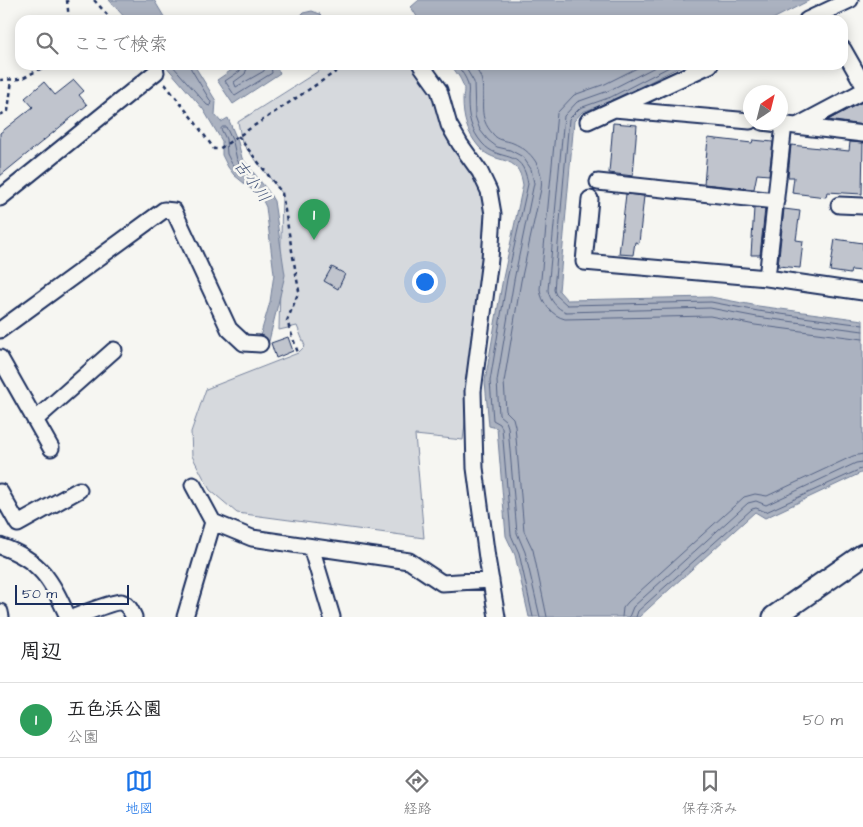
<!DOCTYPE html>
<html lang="ja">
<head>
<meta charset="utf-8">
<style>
	:root { --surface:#fff; --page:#f2f2f2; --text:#202124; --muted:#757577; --line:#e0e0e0; --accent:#1a73e8 }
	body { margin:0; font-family:"Architects Daughter","Klee One",sans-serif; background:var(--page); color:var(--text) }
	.compass { position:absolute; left:743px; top:85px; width:45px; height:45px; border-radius:50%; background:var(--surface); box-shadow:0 2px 12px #0003; rotate:35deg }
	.scale { position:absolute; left:15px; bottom:12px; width:114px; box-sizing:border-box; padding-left:5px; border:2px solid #1b2f5e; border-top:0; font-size:14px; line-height:18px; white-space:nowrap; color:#1b2f5e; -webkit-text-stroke:4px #f6f6f2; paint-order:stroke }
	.you { position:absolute; left:424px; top:281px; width:18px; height:18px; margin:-12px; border:4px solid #fff; border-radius:50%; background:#1a73e8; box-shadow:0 0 0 8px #1a73e833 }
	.badge { display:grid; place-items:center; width:32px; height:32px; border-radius:50%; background:var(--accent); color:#fff; font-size:16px; font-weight:700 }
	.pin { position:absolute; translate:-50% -41px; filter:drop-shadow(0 1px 2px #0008) }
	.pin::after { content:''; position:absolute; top:26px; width:18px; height:15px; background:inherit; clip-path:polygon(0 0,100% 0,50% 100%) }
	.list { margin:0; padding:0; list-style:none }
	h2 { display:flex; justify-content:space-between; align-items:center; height:65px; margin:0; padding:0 20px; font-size:21px }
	h2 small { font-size:16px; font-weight:400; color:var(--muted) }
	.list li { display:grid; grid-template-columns:32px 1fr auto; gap:15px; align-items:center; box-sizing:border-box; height:75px; padding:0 20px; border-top:1px solid var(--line) }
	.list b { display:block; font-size:19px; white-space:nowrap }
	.list p { margin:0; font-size:16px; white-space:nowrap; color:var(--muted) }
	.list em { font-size:16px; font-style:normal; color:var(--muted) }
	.icon { flex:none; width:28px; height:28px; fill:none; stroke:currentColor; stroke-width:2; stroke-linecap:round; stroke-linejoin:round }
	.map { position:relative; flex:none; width:863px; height:617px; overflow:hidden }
	.search { position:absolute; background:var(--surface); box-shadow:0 2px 12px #0003; left:15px; right:15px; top:15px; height:55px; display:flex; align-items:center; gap:12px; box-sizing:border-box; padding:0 18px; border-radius:15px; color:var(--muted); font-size:19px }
	.sheet { height:140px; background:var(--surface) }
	nav { display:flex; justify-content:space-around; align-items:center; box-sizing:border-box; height:70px; border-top:1px solid var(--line); background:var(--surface); font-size:14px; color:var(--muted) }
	nav a { display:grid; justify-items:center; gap:2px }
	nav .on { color:var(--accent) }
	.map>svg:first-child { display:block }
	.green { fill:#d6d9dd; stroke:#78849e }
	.water { fill:#abb2c0; stroke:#717e99 }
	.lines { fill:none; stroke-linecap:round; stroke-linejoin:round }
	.shore { stroke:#556385; stroke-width:1 }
	.building { fill:#c0c4cd; stroke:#1b2f5e }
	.street-casing { stroke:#1b2f5e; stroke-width:19 }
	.secondary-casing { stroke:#1b2f5e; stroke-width:25 }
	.path { stroke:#1b2f5e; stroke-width:2.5; stroke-dasharray:4 4; stroke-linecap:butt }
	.street { stroke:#f6f6f2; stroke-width:15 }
	.secondary { stroke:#f6f6f2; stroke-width:21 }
	.labels { text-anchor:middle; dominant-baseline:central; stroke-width:5; stroke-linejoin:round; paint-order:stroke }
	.water-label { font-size:16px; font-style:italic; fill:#46567b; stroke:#f6f6f2 }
</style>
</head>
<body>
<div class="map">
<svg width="863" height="617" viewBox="0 0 863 617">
	<rect width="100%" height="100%" fill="#f6f6f2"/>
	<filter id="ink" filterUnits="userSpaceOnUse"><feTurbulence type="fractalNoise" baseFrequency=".02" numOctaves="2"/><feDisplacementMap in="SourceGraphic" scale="10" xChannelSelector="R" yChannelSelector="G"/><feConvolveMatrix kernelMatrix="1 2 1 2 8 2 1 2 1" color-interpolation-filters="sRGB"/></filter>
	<g filter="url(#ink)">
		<!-- green -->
		<path class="green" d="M328 65H412L433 91 442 126 482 190 486 218 472 367 463 440 415 435 424 538 237 513 210 490 192 456 191 432 206 389 298 353 305 346 297 326 279 330 282 193 242 143 238 122Z"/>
		<!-- water -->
		<path class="water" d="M109 0H154L166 20H127Z
			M419 0H810L771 20H419L411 7Z
			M312 11 320 14 326 20H296L303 13Z
			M165 65H194L216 101 215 115 221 122 228 118 238 142 242 158 268 191 274 201 285 275 269 341 259 340 270 302 274 274 266 207 261 197 234 175 228 167 222 155V141L203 109Z
			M239 65H275L280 73 233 104 217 80Z
			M451 65H683L613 101 582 112 574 121 559 291 567 300 711 297 758 306 863 320V472L765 518 755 512 639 617H529L515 555 506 536 497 428 489 426 485 381 503 278 523 185C518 151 496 167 479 147 467 133 463 118 463 100 463 96 465 89 463 85 461 78 455 71 451 65Z"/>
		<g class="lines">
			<!-- shore -->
			<path class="shore" d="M172 65 207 105 210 106 211 102 191 69 190 65
				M241 65 240 71 225 81 235 96 272 73 271 65
				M248 65 245 74 234 82 236 87 264 71 265 65
				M457 65C461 71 467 78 468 85 469 90 468 96 468 100 468 117 471 130 482 143 500 164 522 146 528 184L507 279 490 381 493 420 500 424 502 428 511 535 519 553 533 617
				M464 65 474 82 475 116 480 130 488 140 497 147 510 150 523 157 531 169 534 183 514 280 497 381 499 415 506 421 508 427 517 533 525 552 540 617
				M473 65C477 70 481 76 482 82 485 102 477 117 493 134 498 141 506 140 513 143 532 151 544 168 541 189L521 281 504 382 506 411 513 418 515 426 524 531 533 550 547 617
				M643 65 605 84 574 95 557 113 540 289C541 302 552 316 565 319L710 316 755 325 863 339
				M659 65 608 91 577 102 564 116 548 290C549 299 557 309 566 312L710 308 757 317 863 331
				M673 65 611 97 580 108 569 119 554 290 556 295 567 305 711 302 758 311 863 325
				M223 127H226L233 142 237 160 245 171 244 174 238 171 232 164 227 154 226 139 221 129Z
				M622 617 623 608 628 602 744 497 755 494 767 496 853 456 863 454
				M629 617 633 607 748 503 756 501 766 505 856 463 863 462
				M636 617 638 611 752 509 756 508 766 512 863 468"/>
		</g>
		<!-- building -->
		<path class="building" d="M74 80 84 91 79 95 87 105 0 176V133L33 107 25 98 44 82 55 95Z
			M863 102V125L828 120 854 106Z
			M613 123 637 125 633 176 609 173Z
			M708 138 752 143 753 140 773 142 769 175 757 174 754 189 704 184Z
			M850 142 863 143 862 194 827 192 826 197 792 193 794 177H788L791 145 849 151Z
			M626 194 644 196 639 243 635 242 633 255 619 254Z
			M754 208 765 209 760 255H751Z
			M784 209 800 211 796 240 803 241 800 268 778 266Z
			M835 239 863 243V271L851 270 850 274 830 271Z
			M332 267 345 274 338 289 324 281Z
			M288 337 293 351 276 358 271 343Z"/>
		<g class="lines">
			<defs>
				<path id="street" d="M807 20 850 0
					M843 49 863 84
					M421 65 439 90 449 125 460 144 480 172 489 191 493 214 490 259 473 391 475 468 487 558 497 617
					M614 109 750 121
					M588 121 710 65
					M762 122 863 134
					M797 126 863 91
					M598 182 776 201
					M0 198 156 72
					M590 199 584 262 767 278 863 292
					M839 205 863 206
					M767 278 784 124
					M0 330 164 210 174 211 229 329 244 343 260 344
					M0 358 51 448
					M35 420 114 350
					M0 492 18 524 79 490
					M213 522 252 538 409 561 442 583 491 580
					M0 546C41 560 51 580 68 617
					M311 547 332 617
					M0 612 1 617
					M74 617C82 614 115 601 121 602 128 604 131 611 134 617
					M185 617 213 522 193 485"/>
				<path id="secondary" d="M774 617 863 555"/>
			</defs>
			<!-- street casing -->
			<use href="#street" class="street-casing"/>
			<!-- secondary casing -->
			<use href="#secondary" class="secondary-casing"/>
			<!-- path -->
			<path class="path" d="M67 0 69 20
				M94 0 112 20
				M0 80 21 79 48 65
				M165 84 195 122 214 149H219L346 65
				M0 115 8 111 12 80
				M238 136 282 193 299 291 287 321 298 353"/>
			<!-- street -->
			<use href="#street" class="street"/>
			<!-- secondary -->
			<use href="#secondary" class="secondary"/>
		</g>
	</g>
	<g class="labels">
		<!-- water labels -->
		<g class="water-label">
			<text transform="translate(252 181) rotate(54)">古小川</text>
		</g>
	</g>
</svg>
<svg class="compass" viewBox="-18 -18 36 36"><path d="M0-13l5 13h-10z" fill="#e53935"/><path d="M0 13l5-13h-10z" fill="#757577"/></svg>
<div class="scale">50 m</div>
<div class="you"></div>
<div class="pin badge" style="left:314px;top:240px;background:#2e9e5b">1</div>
<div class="search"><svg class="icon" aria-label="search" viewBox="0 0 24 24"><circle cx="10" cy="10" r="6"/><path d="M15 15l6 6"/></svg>ここで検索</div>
</div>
<section class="sheet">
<h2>周辺<small></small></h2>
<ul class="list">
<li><span class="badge" style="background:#2e9e5b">1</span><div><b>五色浜公園</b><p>公園</p></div><em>50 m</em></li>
</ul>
</section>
<nav>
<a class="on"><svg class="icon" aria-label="map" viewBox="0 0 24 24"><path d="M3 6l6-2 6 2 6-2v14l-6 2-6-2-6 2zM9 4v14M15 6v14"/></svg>地図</a>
<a><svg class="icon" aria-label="directions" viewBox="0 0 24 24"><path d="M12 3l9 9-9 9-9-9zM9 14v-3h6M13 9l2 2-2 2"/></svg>経路</a>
<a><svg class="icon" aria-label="saved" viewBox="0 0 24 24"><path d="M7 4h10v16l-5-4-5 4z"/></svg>保存済み</a>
</nav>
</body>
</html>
